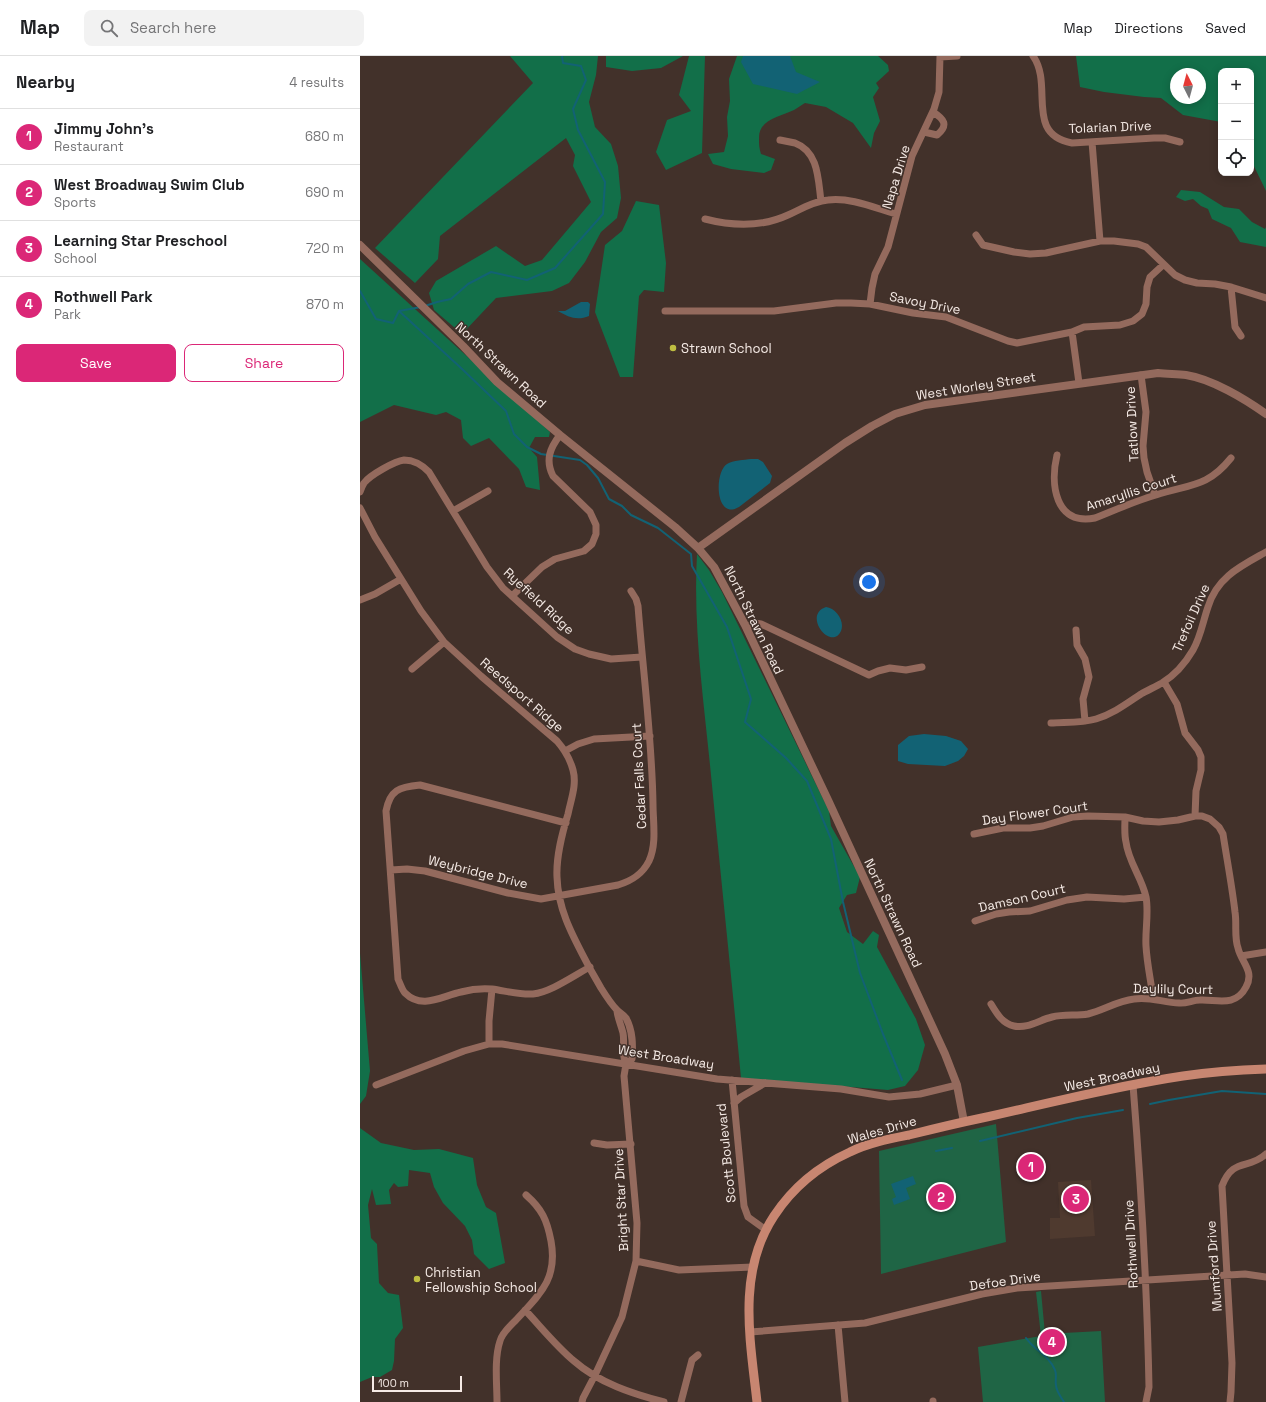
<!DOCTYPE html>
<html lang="en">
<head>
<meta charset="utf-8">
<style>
	:root { --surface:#fff; --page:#f2f2f2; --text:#202124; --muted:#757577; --line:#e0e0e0; --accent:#db2777 }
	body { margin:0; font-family:"Space Grotesk",sans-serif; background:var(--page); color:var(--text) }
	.controls { position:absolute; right:12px; top:12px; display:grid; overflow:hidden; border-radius:8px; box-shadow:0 2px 10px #0003 }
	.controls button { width:36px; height:36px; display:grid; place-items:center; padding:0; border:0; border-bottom:1px solid var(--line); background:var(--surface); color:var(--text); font:20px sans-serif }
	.compass { position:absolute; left:810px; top:12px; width:36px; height:36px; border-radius:50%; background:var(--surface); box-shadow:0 2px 10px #0003; rotate:354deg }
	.scale { position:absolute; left:12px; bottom:10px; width:90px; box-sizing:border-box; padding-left:4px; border:2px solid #f5eae5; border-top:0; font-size:11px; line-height:14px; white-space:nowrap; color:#f5eae5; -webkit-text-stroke:3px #42312a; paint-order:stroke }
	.you { position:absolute; left:509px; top:526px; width:14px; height:14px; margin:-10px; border:3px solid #fff; border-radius:50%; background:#1a73e8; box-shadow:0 0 0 6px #1a73e833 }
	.badge { display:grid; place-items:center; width:26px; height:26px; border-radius:50%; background:var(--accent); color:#fff; font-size:13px; font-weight:700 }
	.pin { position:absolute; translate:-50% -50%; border:2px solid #fff; box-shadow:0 1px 4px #0006 }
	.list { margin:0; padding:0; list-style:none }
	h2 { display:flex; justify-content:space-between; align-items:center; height:52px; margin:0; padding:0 16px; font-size:17px }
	h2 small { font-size:13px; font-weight:400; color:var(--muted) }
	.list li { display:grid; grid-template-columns:26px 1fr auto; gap:12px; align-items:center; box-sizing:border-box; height:56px; padding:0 16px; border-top:1px solid var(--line) }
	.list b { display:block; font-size:15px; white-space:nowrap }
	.list p { margin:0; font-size:13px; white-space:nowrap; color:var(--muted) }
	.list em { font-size:13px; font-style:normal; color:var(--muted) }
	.actions { display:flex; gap:8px; padding:12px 16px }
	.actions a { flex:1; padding:9px 0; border:1px solid var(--accent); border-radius:8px; text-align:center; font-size:14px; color:var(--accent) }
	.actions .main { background:var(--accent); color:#fff }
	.icon { flex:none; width:22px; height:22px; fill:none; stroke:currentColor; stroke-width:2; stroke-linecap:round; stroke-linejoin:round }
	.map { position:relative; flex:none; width:906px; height:1346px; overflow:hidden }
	header { display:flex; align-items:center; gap:24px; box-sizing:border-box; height:56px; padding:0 20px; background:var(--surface); border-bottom:1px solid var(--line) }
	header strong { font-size:19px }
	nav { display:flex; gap:22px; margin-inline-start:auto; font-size:14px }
	.search { width:280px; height:36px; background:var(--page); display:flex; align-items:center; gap:10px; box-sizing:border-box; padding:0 14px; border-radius:8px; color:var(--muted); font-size:15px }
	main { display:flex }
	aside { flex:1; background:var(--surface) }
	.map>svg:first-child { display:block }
	.built { fill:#4f3a2f }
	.green { fill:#1f6545 }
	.forest { fill:#126f49; fill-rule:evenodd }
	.water { fill:#126274 }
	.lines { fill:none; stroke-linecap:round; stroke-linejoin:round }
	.stream { stroke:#126274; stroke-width:2 }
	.minor { stroke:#946a5d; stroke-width:7 }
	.tertiary { stroke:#946a5d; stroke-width:8 }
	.secondary { stroke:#c88671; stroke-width:9 }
	.poi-dot { fill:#bfbe41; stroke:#42312a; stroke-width:1.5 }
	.labels { text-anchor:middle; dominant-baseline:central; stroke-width:3; stroke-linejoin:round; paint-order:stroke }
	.street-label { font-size:13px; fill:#f5eae5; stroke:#42312a }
	.poi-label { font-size:13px; fill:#f5eae5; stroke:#42312a; text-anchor:start }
</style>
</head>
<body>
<header>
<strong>Map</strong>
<div class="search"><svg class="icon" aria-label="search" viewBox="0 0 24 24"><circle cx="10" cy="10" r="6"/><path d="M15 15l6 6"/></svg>Search here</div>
<nav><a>Map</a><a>Directions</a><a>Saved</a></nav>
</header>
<main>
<aside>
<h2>Nearby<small>4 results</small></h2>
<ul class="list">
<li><span class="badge">1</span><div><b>Jimmy John's</b><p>Restaurant</p></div><em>680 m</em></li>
<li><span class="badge">2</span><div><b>West Broadway Swim Club</b><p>Sports</p></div><em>690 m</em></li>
<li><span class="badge">3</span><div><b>Learning Star Preschool</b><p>School</p></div><em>720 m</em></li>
<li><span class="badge">4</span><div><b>Rothwell Park</b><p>Park</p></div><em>870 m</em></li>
</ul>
<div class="actions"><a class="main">Save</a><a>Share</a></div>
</aside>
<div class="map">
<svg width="906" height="1346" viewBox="0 0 906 1346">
	<rect width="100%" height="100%" fill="#42312a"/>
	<!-- built -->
	<path class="built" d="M731 1124 735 1180 690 1183V1162H700L698 1126Z"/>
	<!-- green -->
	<path class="green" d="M636 1068 646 1186 521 1218 519 1095Z
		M681 1235 685 1278 741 1275 745 1346H623L618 1291 681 1280 676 1236Z"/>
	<!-- forest -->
	<path class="forest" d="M150 0H238L236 19 229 46 235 71 251 88 258 110 261 142 257 162 241 176 225 206 209 227 192 235 136 242 102 278 74 254 69 237 76 225 136 190 165 210 182 204 231 146 213 110 215 99 206 82 80 180 78 203 55 227 15 192 173 27Z
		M246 0H323L301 12 272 15 246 11Z
		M329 0H345L342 97 306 114 296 96 307 64 331 55 319 39Z
		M377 0H518L528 9 529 15 516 27 519 32 513 41 520 65 514 77 511 92 493 67 466 51 445 47C441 49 438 52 434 54 420 61 398 63 399 83 399 88 399 92 401 98L415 103 411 114 404 117 371 113 353 108 348 98 364 96 368 80 367 61 370 45 369 23Z
		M716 0H906V135L891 104V15H861V66L823 59 801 42 784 41 744 36 720 31ZM816 18H840V42H816Z
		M821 134 840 136 864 151 879 153 892 166 905 173 906 171V191L880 186 871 172 852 163 848 153 841 150 833 143 825 145 816 141Z
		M276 145 299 149 306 207 304 236 284 234 279 240 273 321H260L235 256 245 189 262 175Z
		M0 203 190 376 189 381H175L169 392 177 401 180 434 166 431 159 413 129 382 111 390 103 382 101 364 86 356 76 359 34 349 0 366Z
		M337 498 349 514 362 536 469 755 471 770 500 821 496 837 487 839 479 852 487 876 503 888 513 875 519 879 517 891 556 963 565 989 558 1014 545 1030 528 1034 381 1022C371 917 360 813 350 709 343 639 333 569 337 498Z
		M0 897 10 1015 6 1040 0 1048Z
		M0 1072 21 1087 54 1094 79 1093 113 1102 117 1129 126 1151 136 1157 145 1207 129 1213 114 1198 112 1184 105 1170 83 1147 74 1131 70 1117 49 1114 48 1130 38 1131 34 1127 29 1134 31 1148 16 1149 12 1133 8 1149 11 1182 17 1188 19 1227 28 1237 39 1239 43 1272 35 1283 34 1305 32 1314 20 1321H12L0 1326Z"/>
	<!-- water -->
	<path class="water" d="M383 0H430L436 16 460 26 437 38 393 28 381 6Z
		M221 246H228L230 248 229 260C217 265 208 261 198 255H205Z
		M391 403H398L403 406 412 420 410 427 379 451C355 465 354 416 367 408 373 404 384 404 391 403Z
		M466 551C476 552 485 565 481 575 471 596 442 559 466 551Z
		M564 678 586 680 601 685 608 693 604 700 598 705 585 710 548 708 538 705V689L549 680Z
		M553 1120 556 1128 546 1132 550 1143 534 1149 532 1143 536 1141 531 1128Z"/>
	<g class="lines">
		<!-- stream -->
		<path class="stream" d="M0 235 16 263 33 267 39 255 61 251
			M65 250 77 246 91 243 108 228 131 216 167 224 195 212 243 158 245 126 218 74 213 53 226 24 221 10 203 7 202 0
			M39 255 101 312 146 355 154 378 167 391 181 398 220 404 227 409 238 422 249 443 262 450 271 459 298 472 331 498 332 510 367 571 391 643 385 666 426 702 447 725 471 783 483 846 500 917 523 978 542 1024
			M790 1048 809 1044 862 1035 906 1038
			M620 1085 717 1062 763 1054
			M576 1095 592 1092
			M666 1282C675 1295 688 1298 695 1314 697 1319 695 1324 696 1329 696 1335 701 1341 704 1346"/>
		<!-- minor -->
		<path class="minor" d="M673 0C694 29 664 78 712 87L794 82H805L820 86
			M580 1 597 0
			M564 76 577 79C589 69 584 63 573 56
			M420 84C425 85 430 86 435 87 459 96 458 124 461 145
			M732 86 740 185
			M345 163C372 170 402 171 428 159 441 153 454 145 468 144 490 141 515 152 536 158
			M616 179 623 189 654 196 670 198 686 197 740 185H754L778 188 786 191 815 219 825 224 837 227 855 228 871 231 906 242
			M871 231 875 271 881 280
			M510 248 512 232 515 218 528 191 552 100 574 53 579 36 580 0
			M305 255H414L476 247H491L510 248 553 257 586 261 648 285 657 287 712 276 724 271 760 269 773 265 782 258 786 248 787 231 790 221 803 209
			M712 276 719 327
			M781 319 786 356 783 390 784 402 787 416 795 439
			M697 399C690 428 695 470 735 462 755 454 775 445 796 439 829 428 847 432 871 402
			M0 436C1 433 2 430 4 427 10 419 35 405 44 404 55 404 62 409 69 416L127 511 143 532 197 581 215 593 229 598 251 603 282 601
			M0 452 15 481 61 555 84 586 121 620 197 685C204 693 210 703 213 714 217 729 211 743 208 758 202 778 196 800 197 821 198 855 214 882 229 911 233 918 237 925 241 932 246 940 251 948 257 954 260 957 263 958 266 962 273 975 273 989 272 1003L266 1008
			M93 455 128 435
			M152 540 182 511 195 503 224 495 232 488 236 478V469L230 456 193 420C185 404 190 392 200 379
			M0 544 15 538 41 523
			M386 571 395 567 401 568 509 619 518 615 530 612 546 614 562 611
			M716 574 717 589 725 603 729 621 723 643 725 665
			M52 613 84 586
			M804 626 817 648 825 677 838 694 841 701V714L836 735 835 760
			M691 667C705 666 722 667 736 663 753 658 766 648 781 638 788 634 795 631 802 627 815 619 826 606 833 594 841 580 843 565 848 551 857 521 881 510 906 496
			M205 695 218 688 234 683 290 680
			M765 761C765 769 764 778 766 786 768 805 782 822 786 841 789 857 785 874 786 890 787 908 791 925 793 942
			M614 778 643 772H670L683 770 713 761 728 760 765 761 783 765 799 766 818 764 835 760H842L850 763 859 771 863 778C867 804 872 830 875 856 877 868 874 881 878 892 881 906 895 915 886 931 875 952 856 943 840 944 833 944 826 948 819 947 804 947 790 940 774 943 757 945 744 954 728 958 716 960 704 958 692 961 679 964 668 973 654 970 643 968 637 958 631 948
			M31 814 47 813 65 815 148 837 181 843 258 829C271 825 282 819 289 805 297 788 293 766 293 748 292 682 283 616 278 550L276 543 271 535
			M615 865 636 858 649 856 670 855 707 844 727 841 764 843 786 841
			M881 900 906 896
			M132 933C146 935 160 939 173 938 191 936 213 920 230 911
			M257 955C258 963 261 969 263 977 265 987 261 998 266 1008
			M129 988V965L132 933C121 932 112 933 101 936 82 940 62 954 45 937 42 934 40 927 38 923L26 755C30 734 39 731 60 729L206 767
			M372 1024 384 1150 388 1161 406 1174
			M16 1029 104 995 129 988H142L357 1023 481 1033 529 1041 560 1038 597 1029
			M773 1029C781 1129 787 1230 789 1331L786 1346
			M374 1047 381 1041 405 1027
			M234 1087 247 1089 271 1088
			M276 1205 319 1214 393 1211
			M165 1254C181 1271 196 1290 214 1305 239 1327 273 1338 304 1346
			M478 1269 485 1346
			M390 1276 505 1267 622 1238 657 1232 885 1218 906 1221
			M573 1345V1346
			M137 1346C137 1328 134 1303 140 1285 142 1277 150 1270 156 1264 180 1238 198 1223 191 1185 187 1164 182 1153 166 1139
			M222 1346 223 1342 235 1319 262 1261 276 1205 277 1167 264 1020 266 1008
			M321 1346 332 1304 338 1299
			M870 1346 871 1336 872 1307 862 1130C873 1101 889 1114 906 1098"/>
		<!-- tertiary -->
		<path class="tertiary" d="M0 189 103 290 137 326 200 379 315 471 338 492 354 511 385 569 468 744 585 998 597 1029 604 1066
			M338 492 485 387 512 370 535 358 565 349 798 317C807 318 817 318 826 319 852 323 885 343 906 358"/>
		<!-- secondary -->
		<path class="secondary" d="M397 1346C390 1283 377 1216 414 1160 433 1131 459 1110 490 1096 508 1087 529 1083 549 1079 573 1073 598 1067 622 1062 689 1047 756 1030 823 1020 851 1016 879 1014 906 1013"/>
	</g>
	<!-- markers -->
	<g class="poi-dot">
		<circle cx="313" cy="292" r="4"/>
		<circle cx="57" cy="1223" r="4"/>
	</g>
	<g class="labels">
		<!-- street labels -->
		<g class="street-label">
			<text transform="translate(750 71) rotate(-2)">Tolarian Drive</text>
			<text transform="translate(536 121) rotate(-73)">Napa Drive</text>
			<text transform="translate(565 247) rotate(11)">Savoy Drive</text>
			<text transform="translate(141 309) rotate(43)">North Strawn Road</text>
			<text transform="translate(616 330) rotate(-9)">West Worley Street</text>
			<text transform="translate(772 368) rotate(-93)">Tatlow Drive</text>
			<text transform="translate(771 436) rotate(-18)">Amaryllis Court</text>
			<text transform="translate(179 545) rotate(43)">Ryefield Ridge</text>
			<text transform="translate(831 562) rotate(-66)">Trefoil Drive</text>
			<text transform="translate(394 564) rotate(64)">North Strawn Road</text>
			<text transform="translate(162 639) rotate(41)">Reedsport Ridge</text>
			<text transform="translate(279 720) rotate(-93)">Cedar Falls Court</text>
			<text transform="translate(675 757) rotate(-8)">Day Flower Court</text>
			<text transform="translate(118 816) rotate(14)">Weybridge Drive</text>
			<text transform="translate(662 842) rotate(-13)">Damson Court</text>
			<text transform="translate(533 857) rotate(65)">North Strawn Road</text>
			<text transform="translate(813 933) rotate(1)">Daylily Court</text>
			<text transform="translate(306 1001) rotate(9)">West Broadway</text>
			<text transform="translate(752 1021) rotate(-12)">West Broadway</text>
			<text transform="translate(522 1074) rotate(-16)">Wales Drive</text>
			<text transform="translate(366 1097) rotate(-96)">Scott Boulevard</text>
			<text transform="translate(261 1144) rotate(-93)">Bright Star Drive</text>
			<text transform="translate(771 1188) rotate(-93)">Rothwell Drive</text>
			<text transform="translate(854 1210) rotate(-94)">Mumford Drive</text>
			<text transform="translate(645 1225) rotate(-8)">Defoe Drive</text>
		</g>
		<!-- poi labels -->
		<g class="poi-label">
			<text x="321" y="292">Strawn School</text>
			<text x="65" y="1216">Christian<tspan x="65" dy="15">Fellowship School</tspan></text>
		</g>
	</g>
</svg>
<div class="controls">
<button>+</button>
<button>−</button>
<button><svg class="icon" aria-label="locate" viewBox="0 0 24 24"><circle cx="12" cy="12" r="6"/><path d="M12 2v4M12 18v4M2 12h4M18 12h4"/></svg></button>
</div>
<svg class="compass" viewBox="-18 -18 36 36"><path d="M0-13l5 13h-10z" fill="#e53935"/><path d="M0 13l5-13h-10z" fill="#757577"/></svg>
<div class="scale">100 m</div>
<div class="you"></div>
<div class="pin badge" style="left:671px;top:1111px">1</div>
<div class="pin badge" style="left:581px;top:1141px">2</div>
<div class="pin badge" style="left:716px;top:1143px">3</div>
<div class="pin badge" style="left:692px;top:1286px">4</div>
</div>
</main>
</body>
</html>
